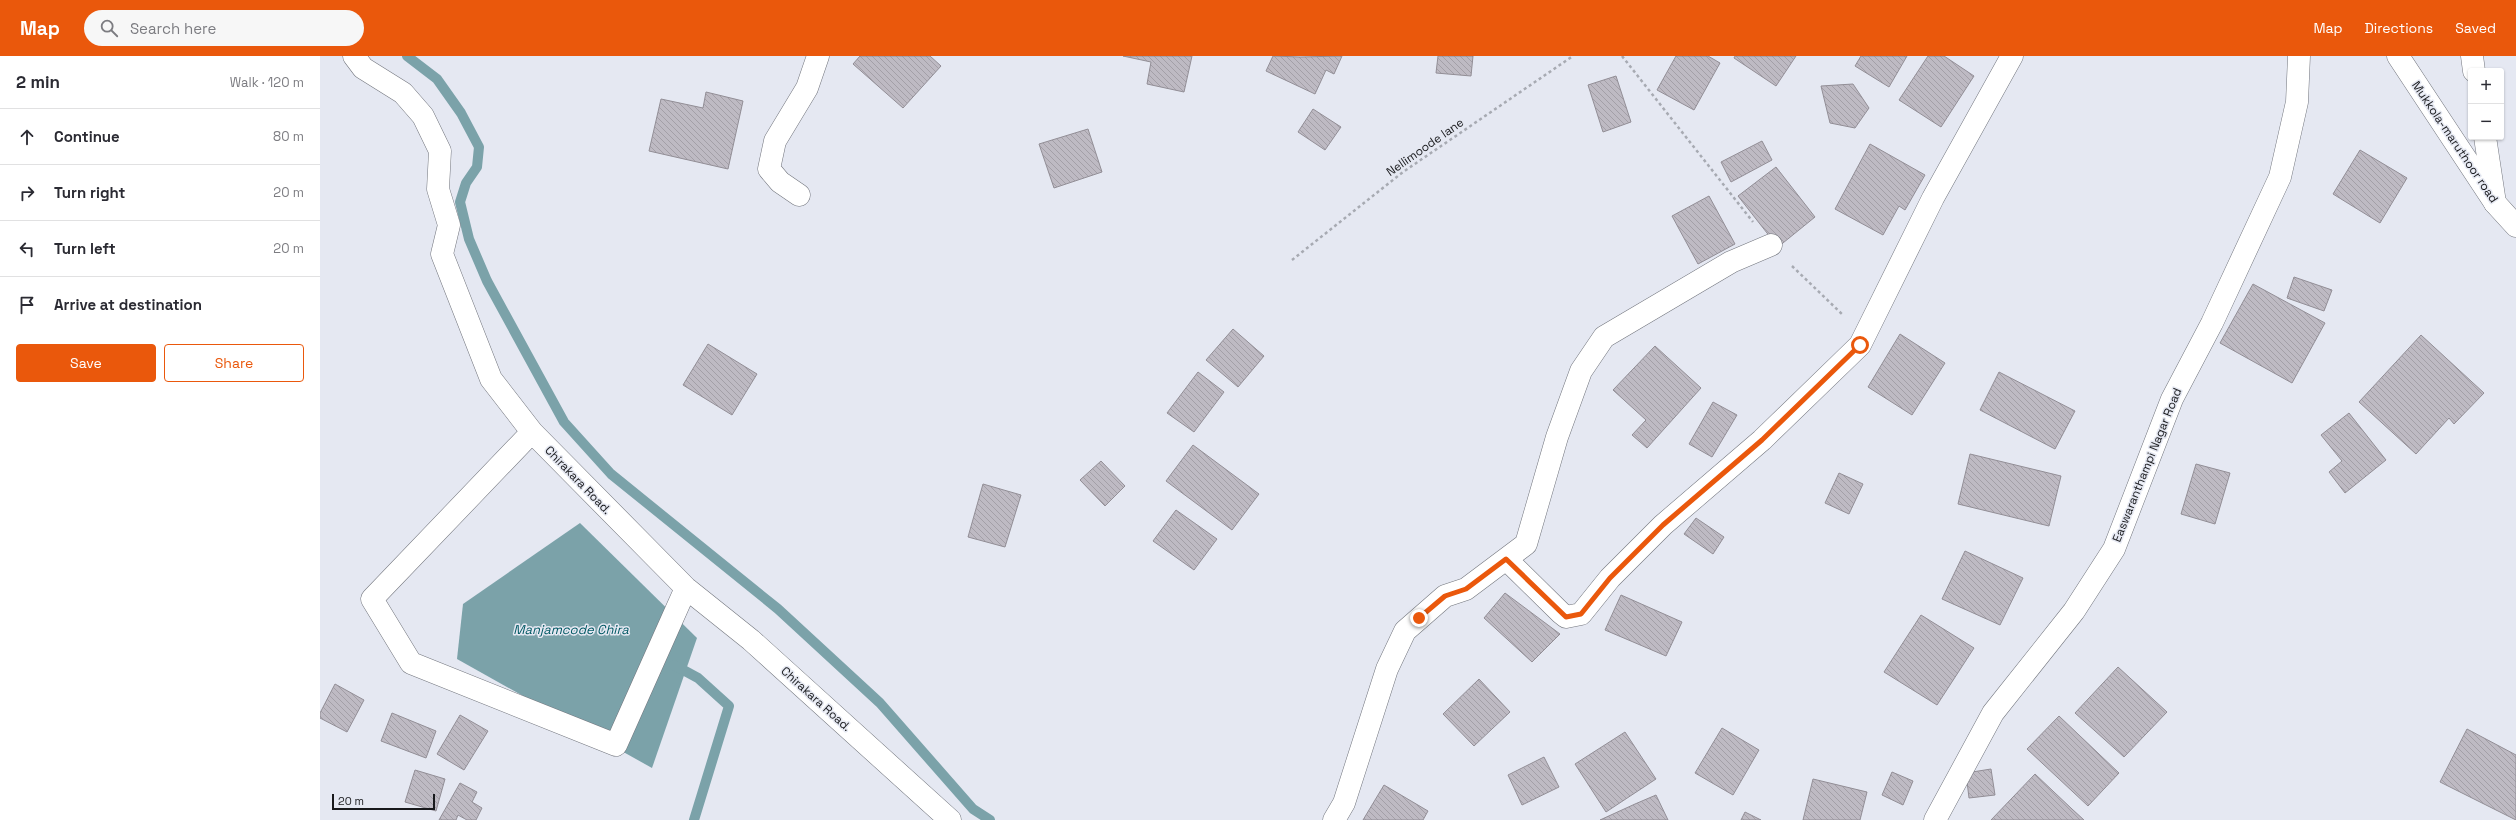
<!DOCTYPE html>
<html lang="en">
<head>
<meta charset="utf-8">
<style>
	:root { --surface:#fff; --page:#f7f7f7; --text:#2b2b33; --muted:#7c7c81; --line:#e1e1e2; --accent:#ea580c }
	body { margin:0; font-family:"Space Grotesk",sans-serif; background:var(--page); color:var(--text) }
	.controls { position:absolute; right:12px; top:12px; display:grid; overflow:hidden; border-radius:4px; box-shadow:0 1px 3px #0004 }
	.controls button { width:36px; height:36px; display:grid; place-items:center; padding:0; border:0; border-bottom:1px solid var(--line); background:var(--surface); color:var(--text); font:20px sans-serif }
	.scale { position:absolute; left:12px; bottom:10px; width:103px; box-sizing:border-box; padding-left:4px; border:2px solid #18191c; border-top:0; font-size:11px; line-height:14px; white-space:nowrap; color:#18191c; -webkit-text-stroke:3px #e5e8f2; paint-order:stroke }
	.stop { position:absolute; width:12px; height:12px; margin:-9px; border:3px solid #ea580c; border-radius:50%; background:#fff }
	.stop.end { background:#ea580c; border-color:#fff; box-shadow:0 1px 4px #0008 }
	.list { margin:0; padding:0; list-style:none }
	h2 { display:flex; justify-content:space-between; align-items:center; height:52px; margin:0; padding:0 16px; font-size:17px }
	h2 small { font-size:13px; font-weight:400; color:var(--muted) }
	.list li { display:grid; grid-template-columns:26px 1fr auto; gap:12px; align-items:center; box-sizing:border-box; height:56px; padding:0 16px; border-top:1px solid var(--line) }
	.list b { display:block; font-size:15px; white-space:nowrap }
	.list em { font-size:13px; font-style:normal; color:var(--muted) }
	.actions { display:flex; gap:8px; padding:12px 16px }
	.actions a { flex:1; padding:9px 0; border:1px solid var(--accent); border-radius:4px; text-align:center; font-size:14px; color:var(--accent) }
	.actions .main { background:var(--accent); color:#fff }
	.icon { flex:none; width:22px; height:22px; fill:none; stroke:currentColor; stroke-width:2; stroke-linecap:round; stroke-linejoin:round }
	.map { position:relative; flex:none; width:2196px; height:764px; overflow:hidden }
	header { display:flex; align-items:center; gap:24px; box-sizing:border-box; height:56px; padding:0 20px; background:var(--accent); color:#fff }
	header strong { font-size:19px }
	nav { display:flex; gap:22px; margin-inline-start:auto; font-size:14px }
	.search { width:280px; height:36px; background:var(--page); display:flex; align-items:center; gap:10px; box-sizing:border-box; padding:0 14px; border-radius:22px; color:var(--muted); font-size:15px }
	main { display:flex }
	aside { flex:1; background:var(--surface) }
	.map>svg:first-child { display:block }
	.water { fill:#7ba2a9 }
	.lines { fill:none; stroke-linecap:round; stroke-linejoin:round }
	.stream { stroke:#7ba2a9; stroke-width:10 }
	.building { fill:url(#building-back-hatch); stroke:#928e96 }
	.street-casing { stroke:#72757d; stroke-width:23 }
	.secondary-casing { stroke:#72757d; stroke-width:23 }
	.path { stroke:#a7aab2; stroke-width:2.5; stroke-dasharray:3 3; stroke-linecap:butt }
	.street { stroke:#fff; stroke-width:22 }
	.secondary { stroke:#fff; stroke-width:22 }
	.route { stroke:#ea580c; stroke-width:5 }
	.labels { text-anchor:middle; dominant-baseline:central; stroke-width:3; stroke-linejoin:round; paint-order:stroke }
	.street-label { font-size:12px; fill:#18191c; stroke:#e5e8f2 }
	.water-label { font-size:13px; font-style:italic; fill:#005863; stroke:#e5e8f2 }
</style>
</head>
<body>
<header>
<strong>Map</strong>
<div class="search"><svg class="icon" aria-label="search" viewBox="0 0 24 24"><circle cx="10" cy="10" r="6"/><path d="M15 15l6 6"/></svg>Search here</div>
<nav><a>Map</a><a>Directions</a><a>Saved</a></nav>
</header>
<main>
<aside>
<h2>2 min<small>Walk · 120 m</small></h2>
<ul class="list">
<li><svg class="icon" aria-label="ahead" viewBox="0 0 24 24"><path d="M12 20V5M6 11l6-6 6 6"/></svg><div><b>Continue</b></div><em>80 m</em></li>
<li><svg class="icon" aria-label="right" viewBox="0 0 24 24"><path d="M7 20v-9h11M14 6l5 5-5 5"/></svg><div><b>Turn right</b></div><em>20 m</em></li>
<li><svg class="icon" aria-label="left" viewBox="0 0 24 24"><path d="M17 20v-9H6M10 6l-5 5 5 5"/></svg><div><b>Turn left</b></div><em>20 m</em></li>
<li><svg class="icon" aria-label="arrive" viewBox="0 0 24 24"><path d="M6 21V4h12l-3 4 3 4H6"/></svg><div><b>Arrive at destination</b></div></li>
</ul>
<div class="actions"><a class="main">Save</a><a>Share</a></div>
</aside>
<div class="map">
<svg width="2196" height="764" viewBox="0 0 2196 764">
	<defs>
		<pattern id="building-back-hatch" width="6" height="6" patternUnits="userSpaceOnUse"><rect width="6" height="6" fill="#bebac3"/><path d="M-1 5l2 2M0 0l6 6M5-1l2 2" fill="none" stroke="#a39fa7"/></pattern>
	</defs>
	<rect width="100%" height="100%" fill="#e5e8f2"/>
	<!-- water -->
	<path class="water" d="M260 467 377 582 332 712 137 603 143 548Z"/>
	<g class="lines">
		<!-- stream -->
		<path class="stream" d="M87 0 117 23 141 57 159 91 157 111 146 127 140 146 149 183 167 225 244 366 291 418 458 553 560 647 653 753 670 764
			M354 609 378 622 409 650 374 764"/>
	</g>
	<!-- building -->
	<path class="building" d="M540 0H610L621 10 583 52 533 8Z
		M803 0H872L864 36 827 28 831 6Z
		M953 0 980 1 1022 0 1014 18 1006 14 995 38 946 15Z
		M1118 0H1153L1151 20 1116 17Z
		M1356 0H1388L1400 7 1374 54 1337 34Z
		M1415 0H1476L1456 30 1414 2Z
		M1541 0H1587L1569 31 1535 10Z
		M1608 0H1624L1654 20 1621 71 1579 44Z
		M1296 20 1311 66 1283 76 1268 29Z
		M1533 28 1549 52 1535 72 1510 67 1501 30Z
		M386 36 423 45 408 113 329 95 341 43 383 52Z
		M993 53 1021 71 1005 94 978 76Z
		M768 73 782 116 734 132 719 88Z
		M1442 85 1452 104 1411 126 1401 106Z
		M1550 88 1605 119 1585 154 1579 150 1563 179 1515 153Z
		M2040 94 2087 122 2060 167 2013 138Z
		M1456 111 1495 161 1458 191 1418 140Z
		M1389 140 1415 188 1378 208 1352 160Z
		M1974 221 2012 234 2004 255 1967 242Z
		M1933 228 2005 267 1972 327 1900 287Z
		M913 273 944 300 918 331 886 304Z
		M1580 278 1625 307 1592 359 1548 331Z
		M2101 279 2164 337 2134 368 2129 362 2096 398 2039 346Z
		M388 288 437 318 412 359 363 329Z
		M1335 290 1381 332 1327 392 1312 379 1326 364 1293 334Z
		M878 316 904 336 874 376 847 357Z
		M1679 316 1755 355 1735 393 1660 354Z
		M1393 346 1417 359 1392 401 1369 388Z
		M2029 357 2066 404 2025 437 2009 416 2022 405 2001 379Z
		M873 389 939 438 912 474 846 425Z
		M1650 398 1741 420 1729 470 1638 448Z
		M781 405 805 430 785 450 760 424Z
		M1876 408 1910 417 1895 468 1861 458Z
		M1519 417 1543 428 1529 458 1505 447Z
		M663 428 701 439 685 491 648 481Z
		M856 454 897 483 874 514 833 485Z
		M1376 462 1404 481 1393 498 1364 478Z
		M1645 495 1703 522 1680 569 1622 543Z
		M1185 537 1240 578 1212 606 1164 562Z
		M1301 539 1362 566 1346 600 1285 574Z
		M1601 559 1654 592 1617 649 1564 616Z
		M1798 611 1847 656 1804 701 1755 657Z
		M1159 623 1190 656 1154 690 1123 658Z
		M15 628 44 644 27 676 0 662V657Z
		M72 657 116 675 106 702 61 685Z
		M140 659 168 675 144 714 117 698Z
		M1739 660 1799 717 1768 750 1707 693Z
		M1402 672 1439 694 1413 739 1375 717Z
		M2147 673 2196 699V764L2120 726Z
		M1305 676 1336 723 1286 756 1255 708Z
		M1224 701 1239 731 1202 749 1188 719Z
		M1671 713 1675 739 1649 742 1646 717Z
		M95 714 125 723 116 755 85 746Z
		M1572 716 1593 725 1583 749 1562 739Z
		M1715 718 1752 753 1764 764H1671Z
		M1493 723 1547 736 1540 764H1483Z
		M140 727 157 736 152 746 162 752 156 764H147L138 759 136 764H119Z
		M1064 729 1108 755 1103 764H1043Z
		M1336 739 1348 764H1280L1315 748Z
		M1425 756 1441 764H1421Z"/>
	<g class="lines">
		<defs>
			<path id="street" d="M34 0 43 12 83 37 103 60 120 95 118 133 129 169 122 198 171 323 212 376 366 532 431 584 630 764
				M2152 0 2154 15
				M2165 81 2175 147
				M479 139 460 126 449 113 455 85 487 32 498 0
				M212 376 52 543 91 607 296 689 366 532
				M1186 503 1206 488 1237 381 1261 315 1284 281 1411 206 1451 189
				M1014 764 1024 747 1067 613 1085 575 1125 540 1146 533 1186 503 1241 557 1246 561 1261 558 1290 522 1343 469 1442 384 1540 289 1613 142 1692 0
				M1615 764 1673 657 1754 555 1794 493 1852 343 1892 267 1960 121 1977 46 1979 0"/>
			<path id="secondary" d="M2078 0 2175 147 2196 170"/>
		</defs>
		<!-- street casing -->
		<use href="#street" class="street-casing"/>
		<!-- secondary casing -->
		<use href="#secondary" class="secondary-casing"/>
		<!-- path -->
		<path class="path" d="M1302 0 1433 166
			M972 204 1083 116 1253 0
			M1472 210 1523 259"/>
		<!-- street -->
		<use href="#street" class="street"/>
		<!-- secondary -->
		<use href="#secondary" class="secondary"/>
	</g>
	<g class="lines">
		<!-- route -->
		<path class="route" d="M1099 562 1125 540 1146 533 1186 503 1246 561 1261 558 1290 522 1343 469 1442 384 1540 289"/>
	</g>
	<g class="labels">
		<!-- street labels -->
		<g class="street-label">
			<text transform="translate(2135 86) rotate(56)">Mukkola-maruthoor road</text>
			<text transform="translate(1105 91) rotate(-35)">Nellimoode lane</text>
			<text transform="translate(1827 409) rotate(-68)">Easwaranthampi Nagar Road</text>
			<text transform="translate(258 424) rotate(46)">Chirakara Road.</text>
			<text transform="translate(496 643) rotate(42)">Chirakara Road.</text>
		</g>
		<!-- water labels -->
		<g class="water-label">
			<text x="251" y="573">Manjamcode Chira</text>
		</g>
	</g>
</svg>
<div class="controls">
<button>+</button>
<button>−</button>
</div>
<div class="scale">20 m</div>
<div class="stop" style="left:1540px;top:289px"></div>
<div class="stop end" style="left:1099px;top:562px"></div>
</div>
</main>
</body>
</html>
